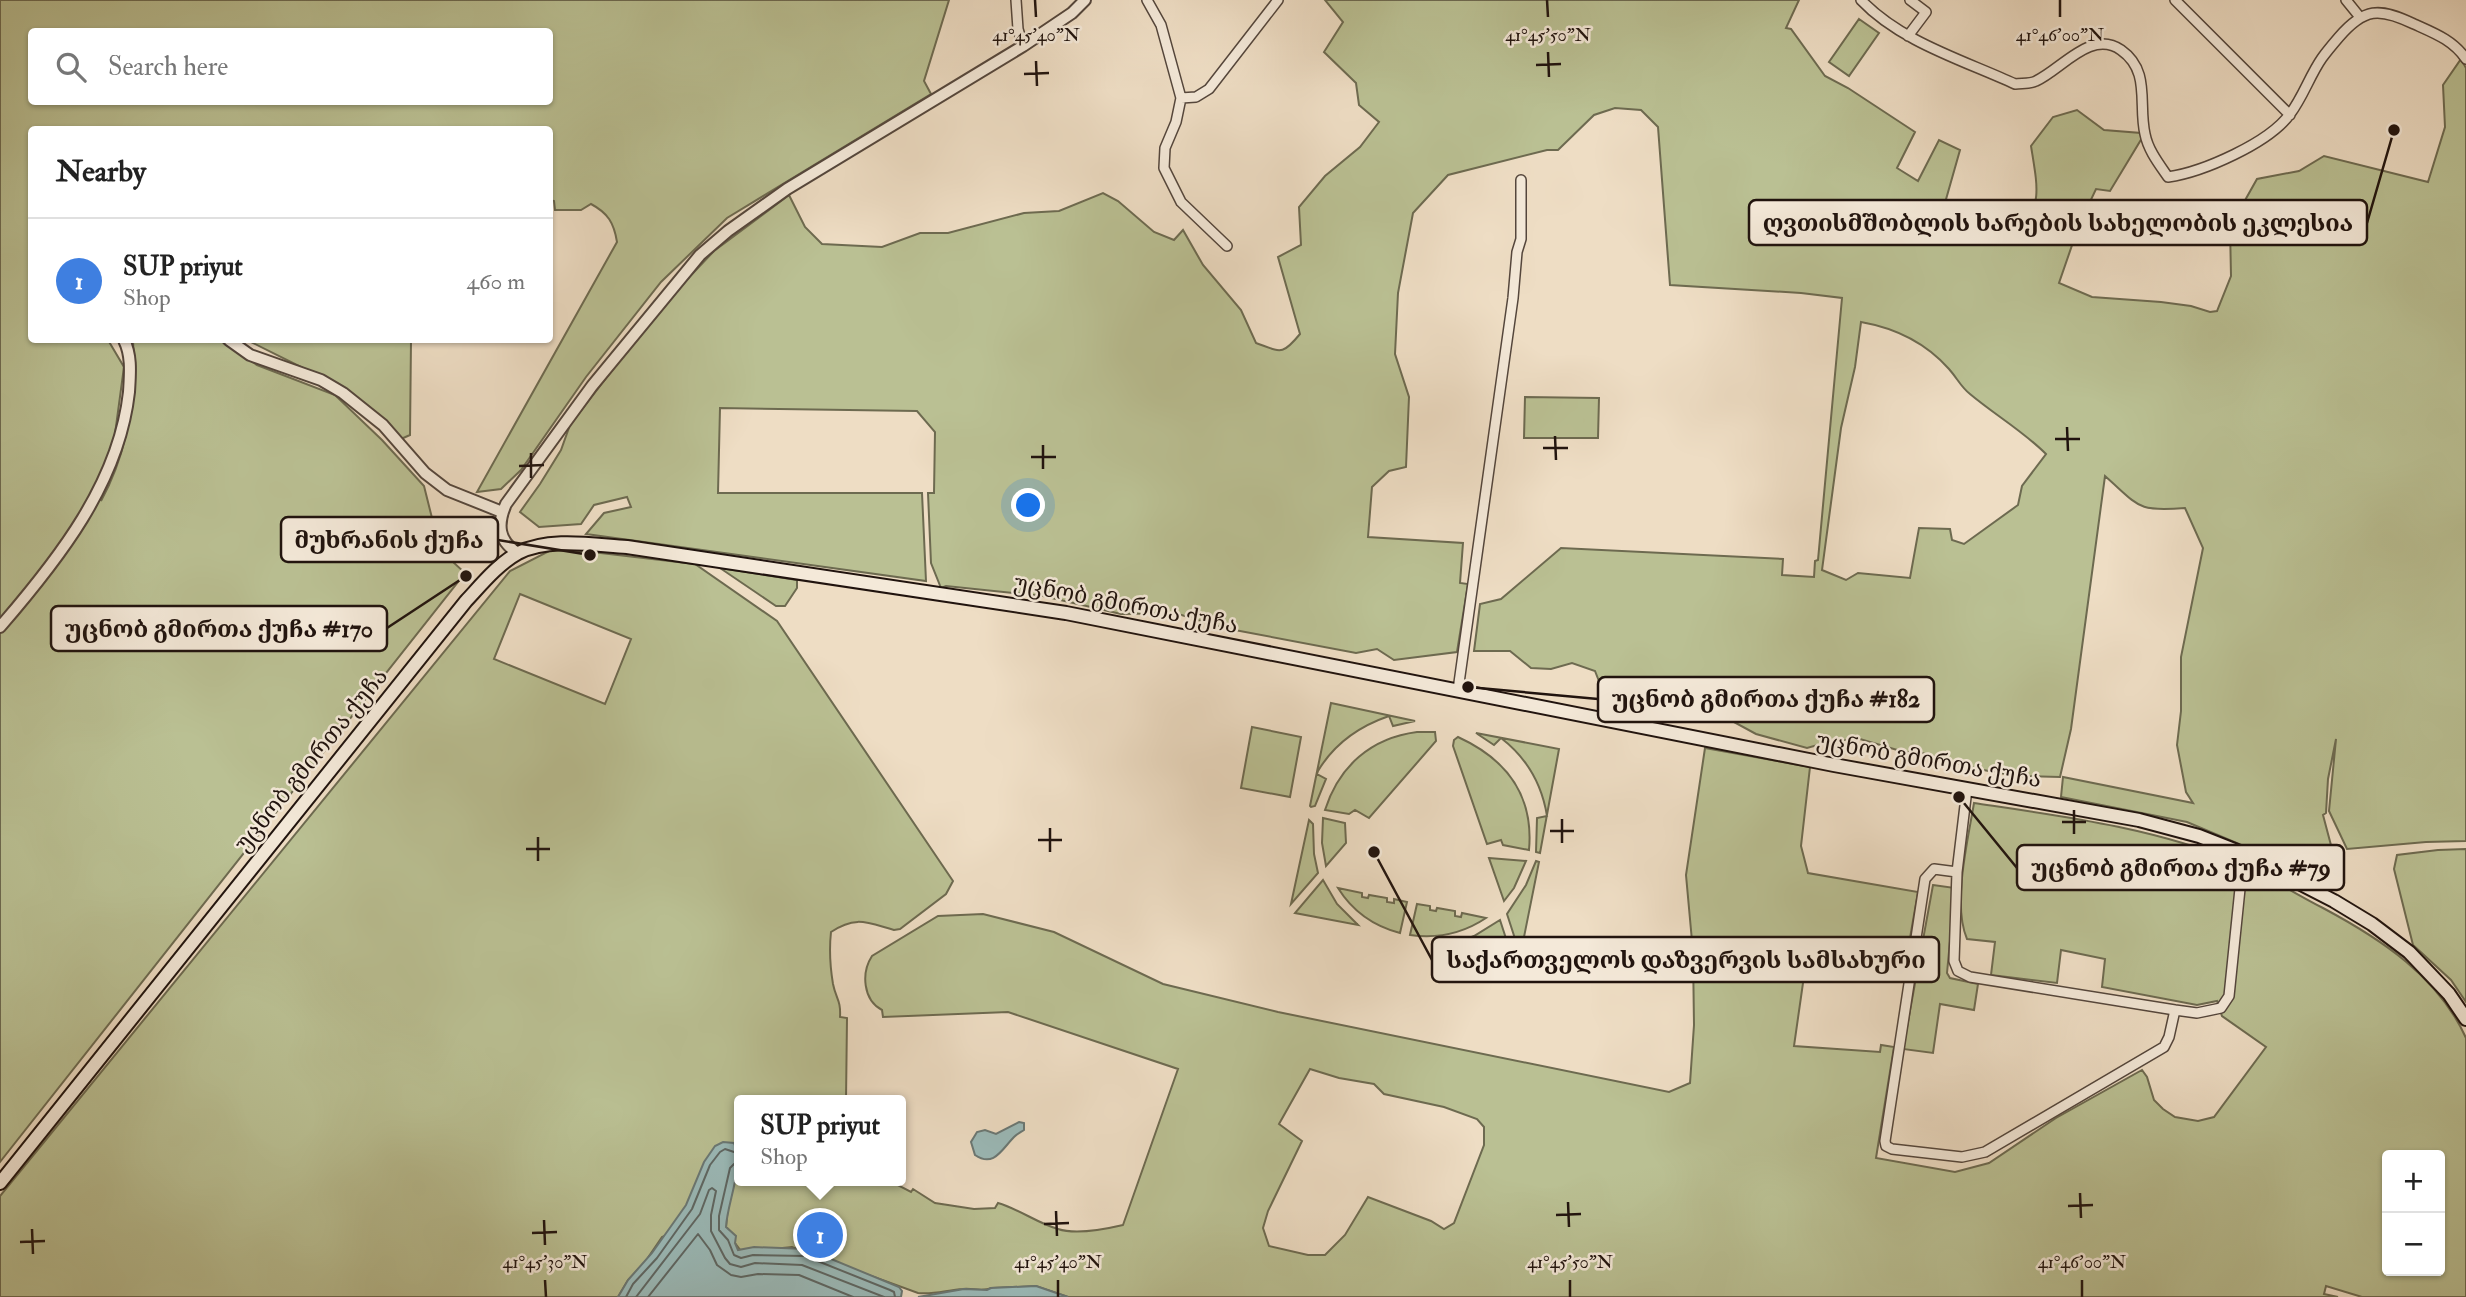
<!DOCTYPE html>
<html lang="en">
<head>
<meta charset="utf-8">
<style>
	:root { --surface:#fff; --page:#f6f6f6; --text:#222; --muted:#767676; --line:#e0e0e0; --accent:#7c3aed }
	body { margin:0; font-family:"IM FELL Double Pica","Noto Serif Georgian",serif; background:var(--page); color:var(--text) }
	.controls { position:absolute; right:21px; bottom:21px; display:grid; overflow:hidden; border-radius:7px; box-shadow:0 2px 5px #0004 }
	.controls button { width:63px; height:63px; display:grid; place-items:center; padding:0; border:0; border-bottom:2px solid var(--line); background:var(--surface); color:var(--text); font:35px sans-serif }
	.you { position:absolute; left:1029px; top:506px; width:24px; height:24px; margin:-18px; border:5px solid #fff; border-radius:50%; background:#1a73e8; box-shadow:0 0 0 10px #1a73e833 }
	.badge { display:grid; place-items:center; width:46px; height:46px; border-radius:50%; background:var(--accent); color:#fff; font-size:23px; font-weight:700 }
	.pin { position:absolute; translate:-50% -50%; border:4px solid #fff; box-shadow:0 2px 7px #0006 }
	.popup { position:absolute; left:734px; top:1095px; width:172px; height:91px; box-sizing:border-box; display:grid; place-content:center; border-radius:7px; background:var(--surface); filter:drop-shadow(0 2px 5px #0005); font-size:23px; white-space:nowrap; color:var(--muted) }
	.popup b { font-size:26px; color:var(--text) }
	.popup::after { content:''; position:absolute; left:50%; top:100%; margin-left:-14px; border:14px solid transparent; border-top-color:var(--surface) }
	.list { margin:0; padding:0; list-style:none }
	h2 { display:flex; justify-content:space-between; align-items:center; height:91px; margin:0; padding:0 28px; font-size:30px }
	h2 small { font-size:23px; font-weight:400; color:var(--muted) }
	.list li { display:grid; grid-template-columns:46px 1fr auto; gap:21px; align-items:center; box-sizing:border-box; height:126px; padding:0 28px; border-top:2px solid var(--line) }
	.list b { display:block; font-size:26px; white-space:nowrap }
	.list p { margin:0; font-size:23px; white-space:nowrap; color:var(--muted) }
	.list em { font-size:23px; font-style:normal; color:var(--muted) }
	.icon { flex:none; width:38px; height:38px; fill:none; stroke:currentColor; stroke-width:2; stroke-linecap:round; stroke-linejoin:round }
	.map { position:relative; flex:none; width:2466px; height:1297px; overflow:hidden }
	.search { position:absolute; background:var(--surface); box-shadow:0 2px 5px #0004; left:28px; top:28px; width:525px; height:77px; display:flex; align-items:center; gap:18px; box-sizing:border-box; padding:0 24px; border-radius:7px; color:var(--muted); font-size:26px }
	.panel { position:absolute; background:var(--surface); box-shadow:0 2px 5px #0004; left:28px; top:126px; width:525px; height:217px; border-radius:7px }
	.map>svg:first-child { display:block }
	.green { fill:#bac093; stroke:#6d6a50; stroke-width:2; fill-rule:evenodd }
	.water { fill:#9bbbba; stroke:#6a7875; stroke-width:2 }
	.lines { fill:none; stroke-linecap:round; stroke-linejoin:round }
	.shore { stroke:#5e6764; stroke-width:2 }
	.minor-casing { stroke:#54463c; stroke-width:12 }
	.tertiary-casing { stroke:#54463c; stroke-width:14 }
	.secondary-casing { stroke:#20130e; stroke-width:16 }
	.minor { stroke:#f4e9d9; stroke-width:9 }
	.tertiary { stroke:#f4e9d9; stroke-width:10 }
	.secondary { stroke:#f4e9d9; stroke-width:12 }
	.ticks { fill:none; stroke:#20130e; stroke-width:2.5 }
	.labels { text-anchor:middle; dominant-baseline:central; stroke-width:5; stroke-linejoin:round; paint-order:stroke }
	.street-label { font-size:23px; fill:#20130e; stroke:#f4e9d9 }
	.ticks-label { font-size:18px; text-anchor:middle; fill:#20130e; stroke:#f4e9d9; stroke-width:5; stroke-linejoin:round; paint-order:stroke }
	.leader { fill:none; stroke:#20130e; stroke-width:2.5 }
	.callout-dot { fill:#20130e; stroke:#f4e9d9; stroke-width:2.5 }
	.callout { fill:#f4e9d9; stroke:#20130e; stroke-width:2.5 }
	.callout-label { font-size:24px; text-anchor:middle; font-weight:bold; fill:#20130e }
</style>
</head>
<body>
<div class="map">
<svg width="2466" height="1297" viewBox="0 0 2466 1297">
	<rect width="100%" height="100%" fill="#eeddc4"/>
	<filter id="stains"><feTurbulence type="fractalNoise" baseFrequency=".00286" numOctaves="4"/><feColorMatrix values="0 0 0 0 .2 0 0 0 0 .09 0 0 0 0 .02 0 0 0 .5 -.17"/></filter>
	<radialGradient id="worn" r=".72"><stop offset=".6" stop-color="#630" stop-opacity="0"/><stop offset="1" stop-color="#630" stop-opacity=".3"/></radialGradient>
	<!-- green -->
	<path class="green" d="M0 0H949L924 81 931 94 727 218 661 282 586 377 521 470 501 489 477 492 617 242C614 223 608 213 591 204L581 210H555L554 201 550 200V130H32V340H108L124 367 115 434 101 501C128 452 136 395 133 340H219L257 365 335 395 382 440 424 486 440 550 465 573 0 1162ZM32 32H550V102H32Z
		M1325 0H1799L1786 28 1791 29 1825 76 1848 88 1915 132 1897 168 1918 181 1939 140 1960 150 1941 217 1991 237 2023 239C2041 197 2038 190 2031 146L2053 117 2077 110 2104 130 2141 133 2142 138 2110 191 2096 189 2079 225 2059 283 2092 297 2161 302 2191 306 2210 312 2217 311 2231 276 2230 227 2257 179 2299 171 2324 156 2428 182 2445 127 2443 85 2461 59 2466 68V841L2426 842 2347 849 2329 811 2336 739 2328 779 2326 813 2323 815 2332 849 2274 856 2258 852 2187 822 2061 797 2063 777 2193 803 2186 792 2177 745 2181 711V657L2203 548 2185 508C2137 512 2140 507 2105 476L2071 729 2060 777 2016 776 1978 769 1922 753 1904 752 1860 739 1832 741 1807 748 1756 734 1734 722 1694 716 1661 718 1631 710H1602V689L1595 671 1572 663 1551 669 1531 668 1510 651H1474L1480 604 1501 599 1561 548 1783 559 1782 575 1814 577 1815 561 1818 560 1842 298 1801 293 1670 285 1658 127 1641 110 1615 108 1594 115 1558 150H1547L1448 175 1413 213 1398 293 1395 354 1409 397 1406 467 1389 471 1372 487 1368 537 1463 543 1460 583 1468 584 1457 652 1394 660 1377 649 1356 653 1224 628 1175 613 1121 614 1043 596 946 586 941 588 931 563 928 493H934L935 432 917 411 720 408 718 493H922L926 581 586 534 604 513 631 507 627 497 594 505 581 524 539 527 520 512 540 484 561 450 570 425 660 308 714 251 789 195 805 227 822 244 882 247 920 233H948L1024 213 1059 211 1103 193 1118 201 1154 232 1174 240 1183 230 1203 265 1241 310 1256 343C1281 352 1282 356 1300 334L1278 257 1301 245 1299 207 1325 176 1360 147 1379 122 1359 105 1356 83 1324 52 1343 22ZM1861 322C1895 328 1926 343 1949 369 1957 378 1961 387 1970 394 1995 415 2023 431 2046 454L2022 486 2018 505 1964 544 1952 540 1950 529 1919 528 1910 578 1858 573 1846 580 1822 570 1841 428 1855 367Z
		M1859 19 1879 33 1849 76 1829 62Z
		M247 340H411L410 435 401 439 366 404 317 375Z
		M1525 397 1599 398 1598 438H1524Z
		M551 550 592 552 695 564 777 621 953 881 946 894 900 929 894 930C868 923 856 915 831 932 829 950 830 966 833 984 836 999 841 1000 840 1017L847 1018 846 1100H740V1181H890L911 1192 913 1189 935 1203 974 1209 995 1208 998 1203C1019 1209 1037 1223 1058 1229 1076 1235 1106 1229 1123 1225L1178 1069 1008 1012 883 1017 882 1010C863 1000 861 973 872 956L938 916 983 914 1054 932 1163 984 1278 1012 1669 1092 1690 1083 1694 1025 1693 952 1686 875 1705 748 1810 767 1801 846 1808 873 1918 892 1906 961 1808 948 1794 1046 1880 1052 1881 1045 1894 1047 1876 1158 1955 1172 1989 1163 2056 1118 2142 1070 2147 1077 2154 1100 2163 1109 2175 1117 2198 1121 2214 1117 2266 1047 2222 1016 2217 1001 2197 1005 2102 987 2105 959 2061 950 2057 983 1991 975 1995 942 1967 939C1952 904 1968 840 1974 803 2062 816 2156 828 2239 863 2268 876 2295 894 2323 908 2381 939 2438 976 2466 1038V1297H2362L2326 1286 2324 1294 2338 1297H1068L1036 1286 991 1288C983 1292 973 1288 963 1289 947 1290 933 1295 918 1293L792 1247C775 1250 759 1247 741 1251L735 1243 734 1235 726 1227 728 1207 662 1237 645 1262 628 1280 618 1297H0V1196L510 571ZM520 594 631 639 605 704 494 659ZM1310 1069 1339 1078 1374 1084 1384 1094 1444 1107 1477 1119 1484 1127V1145L1454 1223 1444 1229 1431 1221 1368 1197 1345 1235 1325 1255H1308L1269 1246 1263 1228 1268 1211 1302 1141 1279 1124ZM2387 1155H2440V1271H2387Z
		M720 568 797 580V588L785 606H776Z
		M1331 703 1415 721 1393 726 1389 716C1360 726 1334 744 1318 771L1317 774 1326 779 1315 806 1311 807 1310 806Z
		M1252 727 1301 737 1290 797 1241 788Z
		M1417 732H1435L1436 741 1369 818 1355 810 1349 814 1325 810C1339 766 1371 738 1417 732Z
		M1476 733 1559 749 1540 853 1536 852 1537 818 1547 816C1542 785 1527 758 1501 738L1494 745Z
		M1458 737C1506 759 1534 795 1529 850L1503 845 1501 840 1487 844 1453 746 1454 740Z
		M1323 818 1345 823 1346 843 1326 866 1322 843Z
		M1309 820 1313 824 1314 854 1318 873 1291 904Z
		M2466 849V1002L2451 980 2413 945 2394 869 2397 855 2438 850Z
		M1489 858 1526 861 1514 888 1504 901Z
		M1536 861 1539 862 1521 952 1519 951 1507 914 1526 885Z
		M1323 880 1337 904 1358 925 1295 913Z
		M1933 885 1955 888 1947 973 1950 978 1978 984 1974 1010 1940 1004 1933 1053 1903 1049Z
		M1338 888 1362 893V897L1368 898 1369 895 1387 898V902L1394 903V899L1407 902 1400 933C1373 926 1353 912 1338 888Z
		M1417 904 1430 906V910L1436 911 1437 908 1455 911V916L1461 917 1462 913 1486 918C1462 934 1438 939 1410 935Z
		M1500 920 1512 957 1451 945 1474 936Z"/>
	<!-- water -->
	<path class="water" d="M1019 1122 1024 1123V1130C1021 1132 1017 1134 1014 1137 1002 1149 994 1168 975 1155L971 1142 977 1132 985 1130 996 1134Z
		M723 1142 734 1143C745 1165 727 1203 726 1227L736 1236 735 1243 738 1250 754 1247 807 1249 899 1287 902 1291 901 1297H618L628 1280 652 1253 686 1205 704 1162 715 1146Z
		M1036 1286 1068 1297H918L964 1289 987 1290 991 1288Z"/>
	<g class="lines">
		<!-- shore -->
		<path class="shore" d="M740 1163 734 1164 730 1168 719 1216V1230L728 1240 734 1255 741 1258 753 1255 805 1256 890 1290 894 1292 895 1297
			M626 1297 633 1284 657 1258 692 1209 710 1165 720 1152 725 1149 740 1154
			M636 1297 700 1214 709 1190 712 1188 716 1191 711 1215V1231L725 1258 730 1264 741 1267 755 1263 802 1265 884 1297
			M648 1297 698 1234 710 1250 717 1265 731 1275 741 1277 758 1274 799 1275 853 1297"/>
		<defs>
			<path id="minor" d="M1016 0 1018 29 1023 46
				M1147 0 1161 25 1181 98 1176 122 1165 148 1164 168 1181 202 1227 246
				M1861 0C1901 42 1963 60 2015 84 2022 83 2030 84 2036 81 2062 69 2091 29 2121 50 2151 71 2138 104 2145 134 2148 150 2159 164 2168 177 2203 172 2269 143 2290 114 2303 97 2310 75 2322 58 2327 51 2333 44 2339 37 2364 8 2379 7 2414 24 2434 33 2453 40 2466 59
				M2175 0 2290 115
				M2346 0 2359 16
				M1908 36 1926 12 1910 0
				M1181 98 1196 97 1209 89 1278 0
				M1458 690 1513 298 1517 252 1521 239V180
				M1967 789 1957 872 1954 961 1958 971 1970 977 2175 1010 2197 1013 2221 1008 2229 996 2241 879 2252 858
				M1957 872 1934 869 1925 879 1885 1141 1886 1146 1892 1149 1962 1157 1985 1152 2164 1047 2169 1037 2175 1010"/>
			<path id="tertiary" d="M229 340 250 355 321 380 343 393 383 425 425 473 447 490 502 512
				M518 553C498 541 497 524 506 504L592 386 700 255 728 231 787 189 1023 46 1072 13 1085 0
				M0 627C58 560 119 483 129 392 130 374 132 356 124 340"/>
			<path id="secondary" d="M0 1183 466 601C481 585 498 564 518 553 550 537 593 545 627 547L1066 613 1834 765 2139 820 2199 836 2237 851 2334 901 2372 924 2409 952 2449 994 2466 1019"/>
		</defs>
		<!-- minor casing -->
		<use href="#minor" class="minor-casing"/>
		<!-- tertiary casing -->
		<use href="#tertiary" class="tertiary-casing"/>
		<!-- secondary casing -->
		<use href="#secondary" class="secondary-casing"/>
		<!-- minor -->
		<use href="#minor" class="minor"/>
		<!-- tertiary -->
		<use href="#tertiary" class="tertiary"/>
		<!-- secondary -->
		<use href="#secondary" class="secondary"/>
	</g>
	<!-- ticks -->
	<path class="ticks" d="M1035 0 1036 17M1547 0 1548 17M2060 0V17M1548 52 1549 77M1036 61 1037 86M1536 65 1561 64M1024 74 1049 73M2067 427 2068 451M1555 436 1556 460M2055 439H2080M1043 445V469M1543 448H1568M531 453V478M1031 457H1056M519 466 544 465M2074 810V834M1562 819V843M2062 822H2086M1050 828V852M1550 831H1574M538 837V861M1038 840H1062M526 849H550M2080 1193 2081 1218M1568 1202 1569 1227M2068 1206 2093 1205M1056 1211 1057 1236M1556 1215 1581 1214M544 1220 545 1245M1044 1224 1069 1223M32 1229 33 1254M532 1233 557 1232M20 1242 45 1241M545 1280 546 1297M1058 1280V1297M1570 1280V1297M2082 1280V1297"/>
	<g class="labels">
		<!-- street labels -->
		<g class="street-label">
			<text transform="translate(1126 604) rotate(11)">უცნობ გმირთა ქუჩა</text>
			<text transform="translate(311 760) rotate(-51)">უცნობ გმირთა ქუჩა</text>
			<text transform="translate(1929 760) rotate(10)">უცნობ გმირთა ქუჩა</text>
		</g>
	</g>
	<g class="ticks-label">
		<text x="1036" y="41">41°45'40"N</text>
		<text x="1548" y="41">41°45'50"N</text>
		<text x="2060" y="41">41°46'00"N</text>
		<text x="545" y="1268">41°45'30"N</text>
		<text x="1058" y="1268">41°45'40"N</text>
		<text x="1570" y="1268">41°45'50"N</text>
		<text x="2082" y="1268">41°46'00"N</text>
	</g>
	<!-- callouts -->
	<path class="leader" d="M2394 130L2367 223M590 555L498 540M466 576L387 628M1468 687L1598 699M1959 797L2017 868M1374 852L1432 960"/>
	<g class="callout-dot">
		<circle cx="2394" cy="130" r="7"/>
		<circle cx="590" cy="555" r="7"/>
		<circle cx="466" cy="576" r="7"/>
		<circle cx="1468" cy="687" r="7"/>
		<circle cx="1959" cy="797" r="7"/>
		<circle cx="1374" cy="852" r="7"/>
	</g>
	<g class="callout">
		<rect x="1749" y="200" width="618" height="45" rx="7"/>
		<rect x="281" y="517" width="217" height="45" rx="7"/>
		<rect x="51" y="606" width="336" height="45" rx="7"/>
		<rect x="1598" y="677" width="336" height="45" rx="7"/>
		<rect x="2017" y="845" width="327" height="45" rx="7"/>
		<rect x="1432" y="937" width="507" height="45" rx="7"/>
	</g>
	<g class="callout-label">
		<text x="2058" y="231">ღვთისმშობლის ხარების სახელობის ეკლესია</text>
		<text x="389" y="548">მუხრანის ქუჩა</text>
		<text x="219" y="637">უცნობ გმირთა ქუჩა #170</text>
		<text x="1766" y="707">უცნობ გმირთა ქუჩა #182</text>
		<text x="2181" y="876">უცნობ გმირთა ქუჩა #79</text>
		<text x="1686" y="968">საქართველოს დაზვერვის სამსახური</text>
	</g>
	<rect width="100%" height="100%" filter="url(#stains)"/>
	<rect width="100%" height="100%" fill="url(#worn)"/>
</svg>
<div class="controls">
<button>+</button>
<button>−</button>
</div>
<div class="you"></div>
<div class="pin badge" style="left:820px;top:1235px;background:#3f7fe0">1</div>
<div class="popup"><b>SUP priyut</b>Shop</div>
<div class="search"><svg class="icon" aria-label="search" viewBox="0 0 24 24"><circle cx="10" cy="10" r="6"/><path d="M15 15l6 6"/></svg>Search here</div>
<section class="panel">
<h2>Nearby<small></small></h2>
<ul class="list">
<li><span class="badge" style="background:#3f7fe0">1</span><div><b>SUP priyut</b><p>Shop</p></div><em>460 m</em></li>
</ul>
</section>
</div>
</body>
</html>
